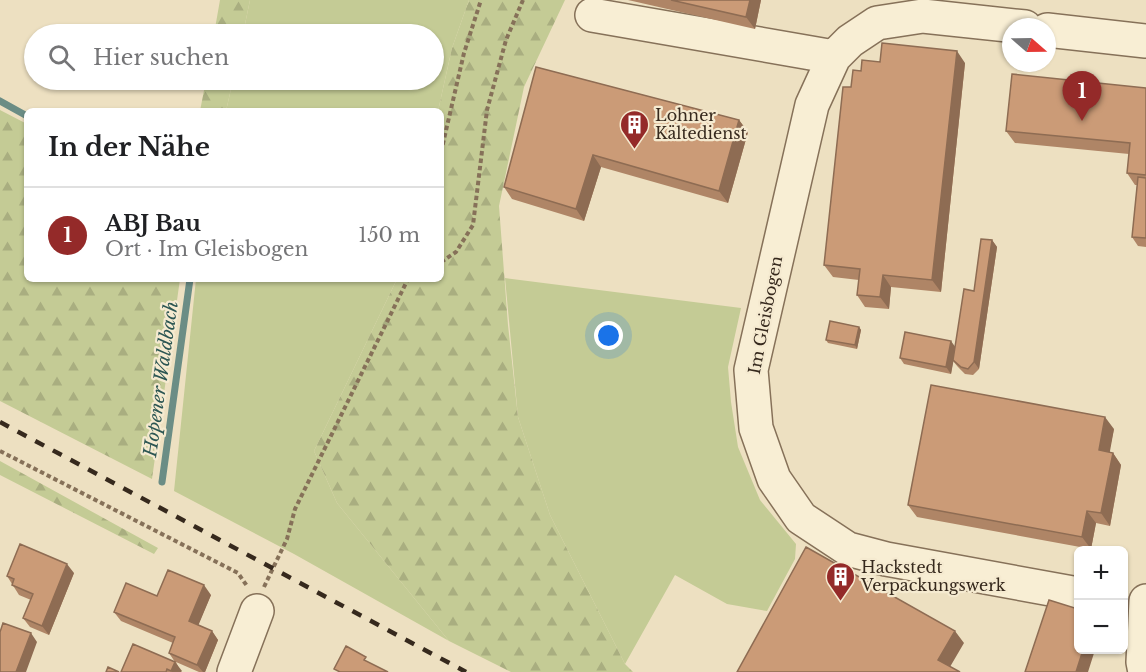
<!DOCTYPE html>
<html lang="de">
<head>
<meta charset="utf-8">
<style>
	:root { --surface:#fff; --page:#f6f6f6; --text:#202124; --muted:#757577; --line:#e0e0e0; --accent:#942a29 }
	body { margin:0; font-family:"Libre Baskerville",serif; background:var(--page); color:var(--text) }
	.controls { position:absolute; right:18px; bottom:18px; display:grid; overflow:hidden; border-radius:9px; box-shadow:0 2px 4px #0004 }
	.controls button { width:54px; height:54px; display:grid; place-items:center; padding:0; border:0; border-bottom:2px solid var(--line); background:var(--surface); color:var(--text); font:30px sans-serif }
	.compass { position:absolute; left:1002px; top:18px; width:54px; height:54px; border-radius:50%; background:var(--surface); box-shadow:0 2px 4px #0004; rotate:110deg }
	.you { position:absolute; left:609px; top:336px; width:21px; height:21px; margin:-15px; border:4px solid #fff; border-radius:50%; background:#1a73e8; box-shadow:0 0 0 9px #1a73e833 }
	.badge { display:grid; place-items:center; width:39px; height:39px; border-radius:50%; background:var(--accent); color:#fff; font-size:20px; font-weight:700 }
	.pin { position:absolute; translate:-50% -50px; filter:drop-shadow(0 2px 3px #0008) }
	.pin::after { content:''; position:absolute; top:32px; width:21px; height:18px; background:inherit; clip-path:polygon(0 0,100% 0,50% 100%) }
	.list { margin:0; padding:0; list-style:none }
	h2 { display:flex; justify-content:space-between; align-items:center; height:78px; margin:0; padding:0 24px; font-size:26px }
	h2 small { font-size:20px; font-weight:400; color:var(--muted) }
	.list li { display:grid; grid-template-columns:39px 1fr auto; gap:18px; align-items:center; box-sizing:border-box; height:96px; padding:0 24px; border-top:2px solid var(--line) }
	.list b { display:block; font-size:22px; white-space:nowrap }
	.list p { margin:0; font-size:20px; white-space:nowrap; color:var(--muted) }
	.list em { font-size:20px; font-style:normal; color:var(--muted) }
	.icon { flex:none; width:33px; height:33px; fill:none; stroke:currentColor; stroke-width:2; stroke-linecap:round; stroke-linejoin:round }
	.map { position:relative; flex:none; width:1146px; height:672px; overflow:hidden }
	.search { position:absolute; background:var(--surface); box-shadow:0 2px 4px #0004; left:24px; top:24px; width:420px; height:66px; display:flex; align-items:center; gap:15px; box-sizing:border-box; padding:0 21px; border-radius:33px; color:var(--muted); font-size:22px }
	.panel { position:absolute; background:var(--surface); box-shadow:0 2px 4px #0004; left:24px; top:108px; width:420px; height:174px; border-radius:9px }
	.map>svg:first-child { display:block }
	.grass { fill:#c4cb95 }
	.forest { fill:url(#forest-firs) }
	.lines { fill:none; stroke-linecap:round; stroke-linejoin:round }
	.stream { stroke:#6b8d85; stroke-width:7 }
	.minor-casing { stroke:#867159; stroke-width:36 }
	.path { stroke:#867159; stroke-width:4; stroke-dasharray:4.5 3; stroke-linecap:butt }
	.minor { stroke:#f8eed4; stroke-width:33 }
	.rail { stroke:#36291d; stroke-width:4.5; stroke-dasharray:10 10; stroke-linecap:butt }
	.wall { fill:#af8566 }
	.shaded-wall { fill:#8e6c53 }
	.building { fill:#cb9b77; stroke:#8e6c53; stroke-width:1.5 }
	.labels { text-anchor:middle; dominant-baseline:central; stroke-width:4.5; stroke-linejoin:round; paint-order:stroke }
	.poi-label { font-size:16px; fill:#36291d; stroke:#f5ead0; text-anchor:start }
	.street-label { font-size:16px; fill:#36291d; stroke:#f5ead0 }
	.water-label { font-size:18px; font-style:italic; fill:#2c5653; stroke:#f5ead0 }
</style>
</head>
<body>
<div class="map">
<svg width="1146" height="672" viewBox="0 0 1146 672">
	<defs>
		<pattern id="forest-firs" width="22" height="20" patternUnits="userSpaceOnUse" patternTransform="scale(1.5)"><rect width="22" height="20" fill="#c4cb95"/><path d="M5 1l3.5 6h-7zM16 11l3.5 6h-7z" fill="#a9ae80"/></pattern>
	</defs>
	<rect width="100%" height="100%" fill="#ede0c1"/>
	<!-- grass -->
	<path class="grass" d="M250 0H469L452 48 438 111H226L233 80H434V34H243Z
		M505 278 741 308 728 367 731 402 738 447 760 500 796 544 795 559 767 611 727 604 675 575 625 664 550 515 518 417Z
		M196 279H397L314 451 337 503 449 641 294 554 174 491Z"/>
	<!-- forest -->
	<path class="forest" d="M220 0H250L243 34H214Z
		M469 0H565L524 87 499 206 508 325 518 417 550 515 625 664 633 672H511L449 641 337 503 314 451 397 279H441V111H438L452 48Z
		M206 80H233L226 111H200Z
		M0 110 27 124V279H180L152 479 0 401Z
		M0 461 158 548 154 554 0 475Z"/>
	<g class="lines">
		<!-- stream -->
		<path class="stream" d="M0 101 27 116
			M162 482 190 279"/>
		<defs>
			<path id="minor" d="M592 15 834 57
				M1025 27 923 16 877 23 850 41 834 57 812 105 751 370 756 428 774 479 801 518 848 549 886 559 1078 594
				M1047 30 1146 41
				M234 672 257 611
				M1145 672 1143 662 1146 601"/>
		</defs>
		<!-- minor casing -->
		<use href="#minor" class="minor-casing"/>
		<!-- path -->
		<path class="path" d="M441 152 464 53 481 0
			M441 262 456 252 473 225 487 110 506 40 523 0
			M0 451 238 573 247 586
			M264 587 287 539 295 509 408 279"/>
		<!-- minor -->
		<use href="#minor" class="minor"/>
		<!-- rail -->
		<path class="rail" d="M0 422 466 672"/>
	</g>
	<!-- wall -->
	<path class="wall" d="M628 0H761L755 29Z
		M880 62 965 63 941 292 891 287 889 309 865 307 857 295 859 280 833 277 824 265 851 87 861 71Z
		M536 67 739 120 748 132 728 203 601 167 584 221 512 199 504 187Z
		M1146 88V247L1138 246 1132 237 1137 185H1135L1127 173 1129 154 1015 143 1006 131Z
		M992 240 997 247 979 369 973 375 965 374 958 367 953 361 951 374 904 364 900 358 955 347Z
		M859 327 861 330 857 349 828 343 826 340Z
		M1114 429 1109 452 1113 453 1121 465 1110 526 1096 523 1091 549 917 517 908 505Z
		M74 573 49 635 30 627 23 618 31 600 19 595 7 576Z
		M211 595 198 625 212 631 218 640 205 672H199L176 662 181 672H121L175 662 169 653 173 643 121 621 114 612 157 596Z"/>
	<!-- shaded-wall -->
	<path class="shaded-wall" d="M750 0H761L755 29 746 17Z
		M957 51 965 63 941 292 932 280Z
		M739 120 748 132 728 203 719 191Z
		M593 155 601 167 584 221 576 209Z
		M992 240 997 247 979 369 974 362Z
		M883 275 891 287 889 309 880 297Z
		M859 327 861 330 857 349 855 345Z
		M951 341 956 348 951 374 946 367Z
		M1105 417 1114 429 1108 462 1099 450Z
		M1113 453 1121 465 1110 526 1101 513Z
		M1087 511 1096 523 1091 549 1082 537Z
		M67 564 74 573 49 635 42 626Z
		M204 585 211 595 196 631 189 621Z
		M212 631 218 640 205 672H203L197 665Z
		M955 631 964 643 947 672 938 660Z
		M31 633 37 642 26 672H16Z
		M1083 650H1095L1088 672H1076Z
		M175 662 182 671 181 672H172L171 671Z"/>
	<!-- building -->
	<path class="building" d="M671 0H750L746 17Z
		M882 43 957 51 932 280 883 275 880 297 857 295 860 269 824 265 843 87H851L853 70 861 71 862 60 880 62Z
		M536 67 739 120 719 191 593 155 576 209 504 187Z
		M1012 74 1146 88V175L1127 173 1130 143 1006 131Z
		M1138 177 1146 178V238L1132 237Z
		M981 239 992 240 974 362 968 369 961 367 953 360 964 289 974 291Z
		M830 321 859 327 855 345 826 340Z
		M905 332 951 341 946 367 900 358Z
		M931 385 1105 417 1099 450 1113 453 1101 513 1087 511 1082 537 908 505Z
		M20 544 67 564 42 626 23 618 33 594 12 585 14 579 7 576Z
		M806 547 955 631 938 660 960 672H737Z
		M168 570 204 585 189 621 212 631 197 665 169 653 175 637 114 612 126 583 157 596Z
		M1049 600 1078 609V650H1083L1076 672H1025Z
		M3 623 31 633 16 672H0V632Z
		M133 644 175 662 171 671 167 669 166 672H121Z
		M346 646 366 657 364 660 388 672H340L334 669Z
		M108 667 119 672H106Z"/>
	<!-- icons -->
	<defs>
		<symbol id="building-pin" viewBox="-11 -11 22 30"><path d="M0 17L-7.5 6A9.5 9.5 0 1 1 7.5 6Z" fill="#942a29" stroke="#f5ead0"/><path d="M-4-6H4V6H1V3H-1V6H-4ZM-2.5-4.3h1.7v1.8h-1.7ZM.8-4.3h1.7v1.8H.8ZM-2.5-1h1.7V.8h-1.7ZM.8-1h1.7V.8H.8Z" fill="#fff"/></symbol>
	</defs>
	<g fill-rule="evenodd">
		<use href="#building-pin" x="618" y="108" width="33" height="45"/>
		<use href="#building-pin" x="824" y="560" width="33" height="45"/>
	</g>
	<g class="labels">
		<!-- poi labels -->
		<g class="poi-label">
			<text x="655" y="115">Lohner<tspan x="655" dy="18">Kältedienst</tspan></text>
			<text x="861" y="567">Hackstedt<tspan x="861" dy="18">Verpackungswerk</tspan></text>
		</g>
		<!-- street labels -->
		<g class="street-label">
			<text transform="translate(765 315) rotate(-79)">Im Gleisbogen</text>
		</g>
		<!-- water labels -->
		<g class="water-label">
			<text transform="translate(161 379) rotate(-82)">Hopener Waldbach</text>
		</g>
	</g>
</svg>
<div class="controls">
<button>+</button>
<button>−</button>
</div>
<svg class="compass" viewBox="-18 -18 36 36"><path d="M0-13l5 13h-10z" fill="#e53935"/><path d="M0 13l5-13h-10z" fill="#757577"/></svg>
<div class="you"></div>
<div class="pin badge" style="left:1082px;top:121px">1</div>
<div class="search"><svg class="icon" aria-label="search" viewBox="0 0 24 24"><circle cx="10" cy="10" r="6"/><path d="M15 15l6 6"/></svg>Hier suchen</div>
<section class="panel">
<h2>In der Nähe<small></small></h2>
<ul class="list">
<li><span class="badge">1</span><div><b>ABJ Bau</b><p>Ort · Im Gleisbogen</p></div><em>150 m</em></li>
</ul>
</section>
</div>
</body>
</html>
